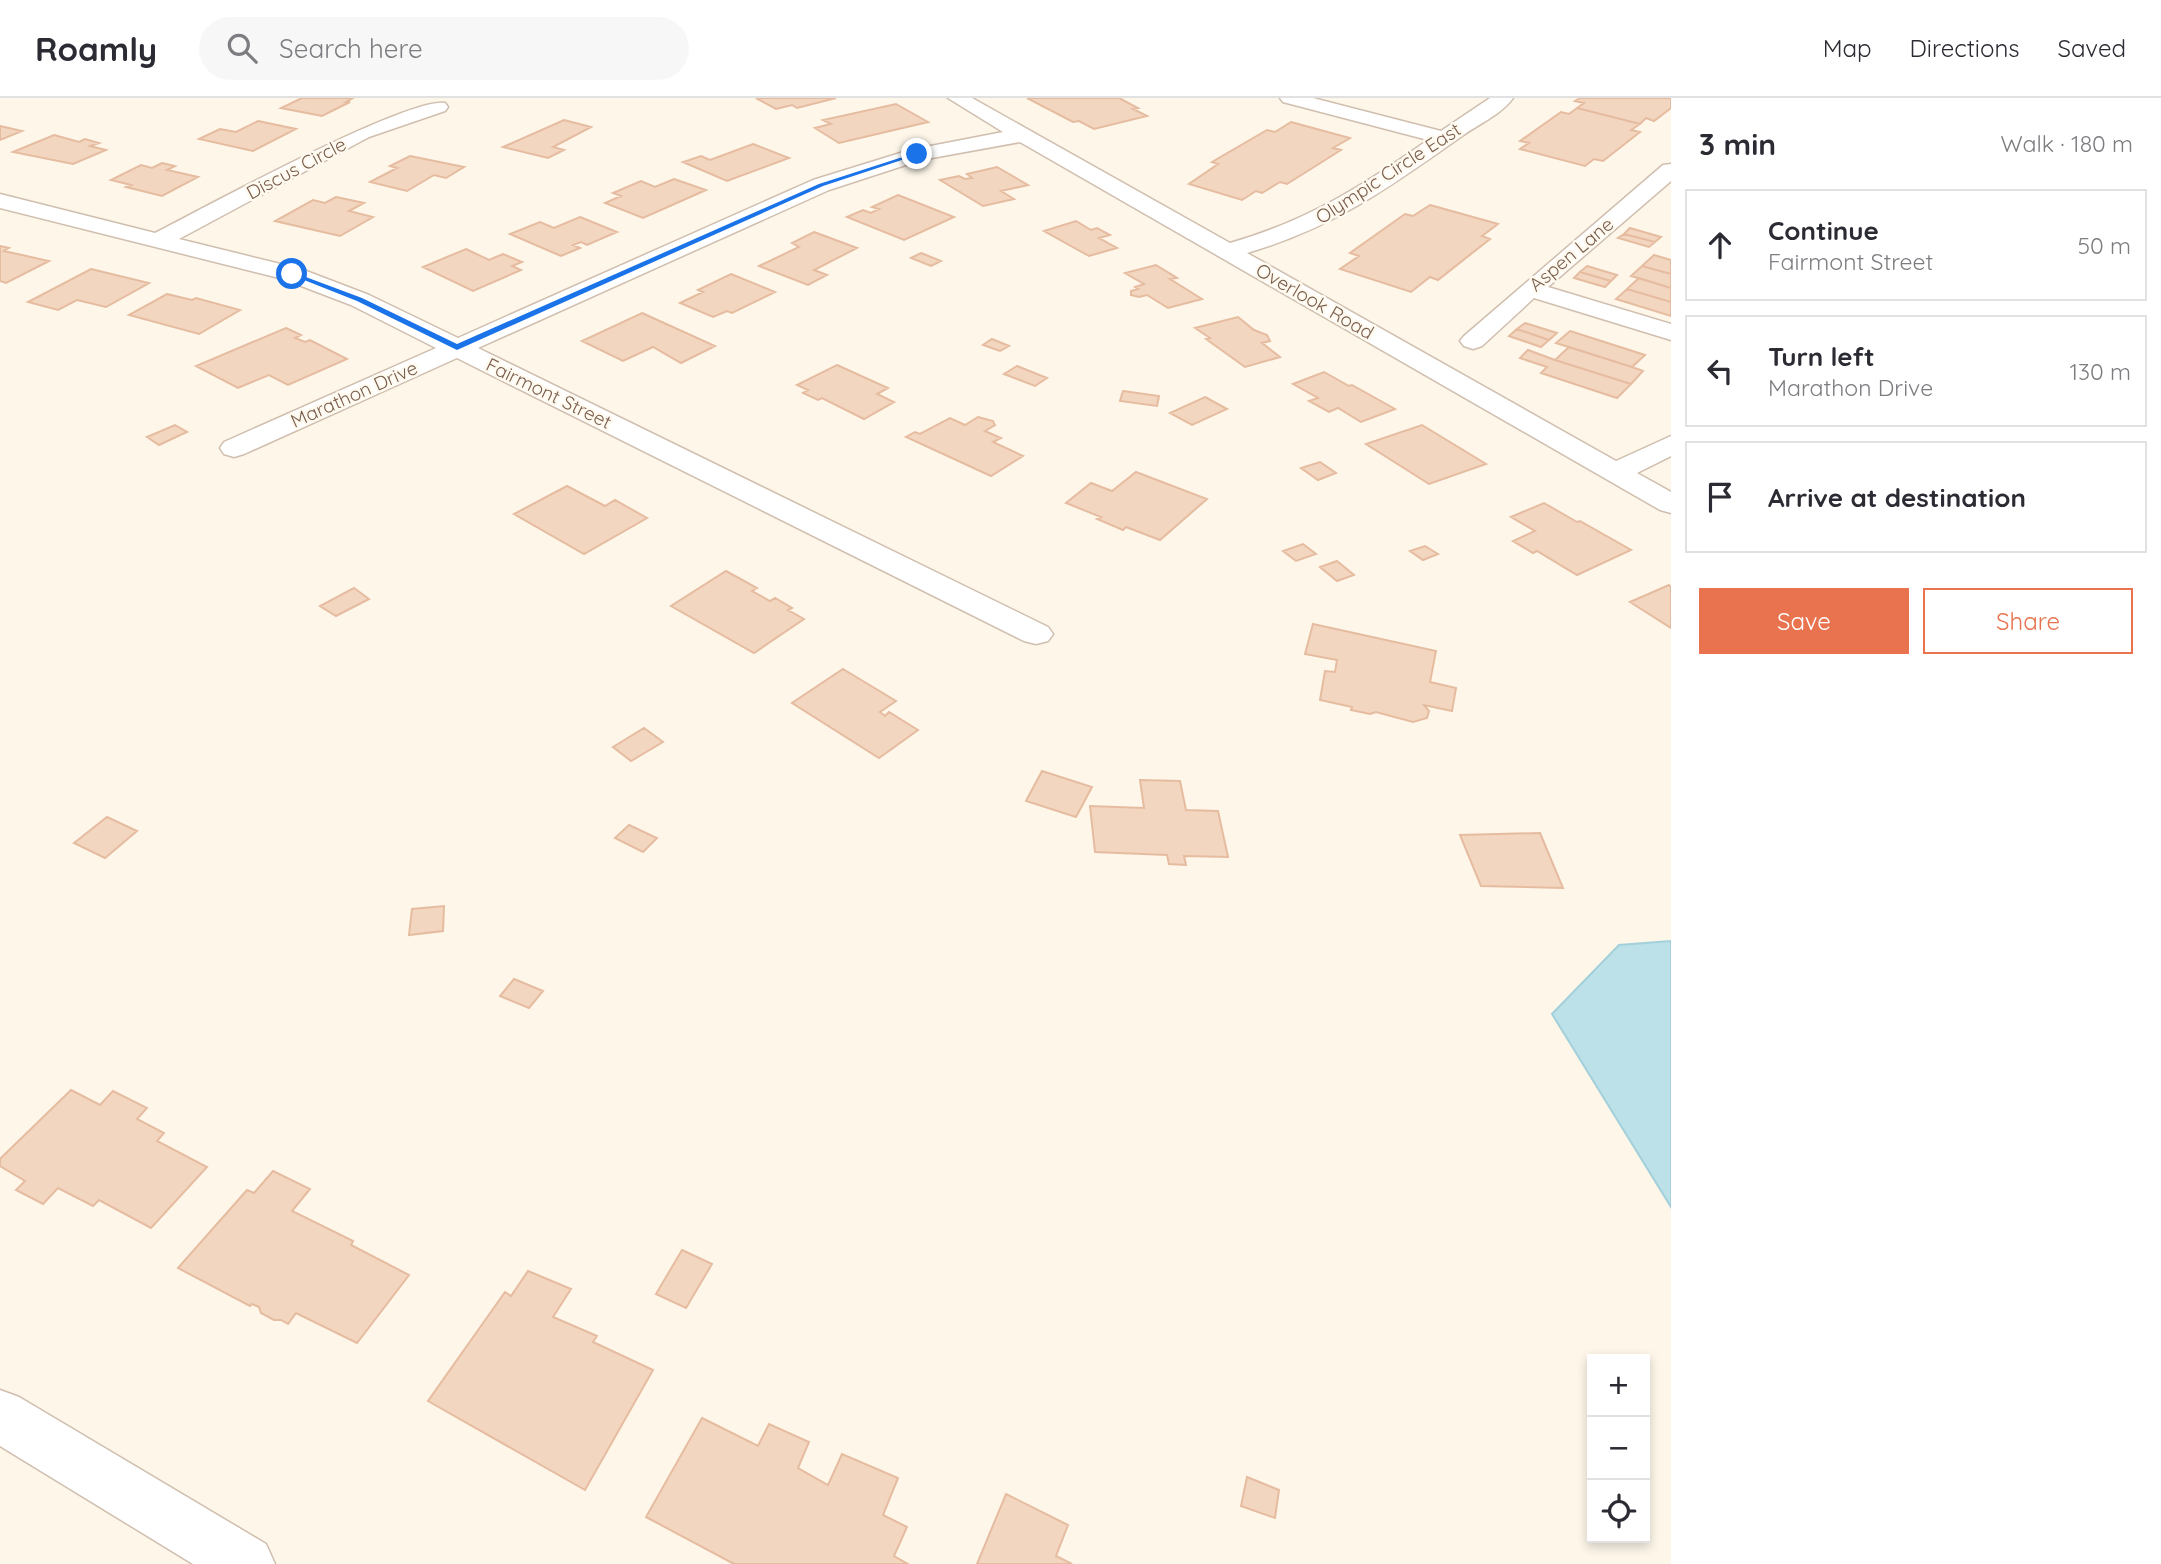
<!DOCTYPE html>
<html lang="en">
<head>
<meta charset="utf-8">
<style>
	:root { --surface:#fff; --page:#f7f7f7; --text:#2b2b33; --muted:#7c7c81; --line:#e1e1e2; --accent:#e8734e }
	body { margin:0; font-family:Quicksand,sans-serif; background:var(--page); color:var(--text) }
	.controls { position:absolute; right:21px; bottom:21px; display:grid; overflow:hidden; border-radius:0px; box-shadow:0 4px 10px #0003 }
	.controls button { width:63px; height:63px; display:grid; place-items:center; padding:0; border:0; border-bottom:2px solid var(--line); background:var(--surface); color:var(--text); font:35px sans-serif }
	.stop { position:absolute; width:21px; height:21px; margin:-16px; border:5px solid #1a73e8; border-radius:50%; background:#fff }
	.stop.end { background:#1a73e8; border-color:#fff; box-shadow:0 2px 7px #0008 }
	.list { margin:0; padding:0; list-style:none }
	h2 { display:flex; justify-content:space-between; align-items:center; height:91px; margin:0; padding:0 28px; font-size:30px }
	h2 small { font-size:23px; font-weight:400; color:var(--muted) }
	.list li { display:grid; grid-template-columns:46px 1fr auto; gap:21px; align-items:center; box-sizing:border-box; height:112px; margin:0 14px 14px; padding:0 14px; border:2px solid var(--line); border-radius:0px }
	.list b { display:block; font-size:26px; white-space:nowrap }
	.list p { margin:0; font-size:23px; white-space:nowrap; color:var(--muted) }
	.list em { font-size:23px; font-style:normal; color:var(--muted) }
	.actions { display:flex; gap:14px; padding:21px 28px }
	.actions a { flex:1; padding:16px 0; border:2px solid var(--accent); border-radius:0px; text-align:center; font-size:24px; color:var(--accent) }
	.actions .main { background:var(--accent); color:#fff }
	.icon { flex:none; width:38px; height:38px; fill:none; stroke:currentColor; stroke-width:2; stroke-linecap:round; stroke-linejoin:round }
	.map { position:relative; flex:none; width:1671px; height:1466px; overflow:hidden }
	header { display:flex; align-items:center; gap:42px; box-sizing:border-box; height:98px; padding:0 35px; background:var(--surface); border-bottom:2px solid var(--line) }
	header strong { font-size:33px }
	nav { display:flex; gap:38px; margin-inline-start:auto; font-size:24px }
	.search { width:490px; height:63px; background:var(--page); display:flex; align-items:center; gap:18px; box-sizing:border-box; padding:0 24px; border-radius:38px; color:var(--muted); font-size:26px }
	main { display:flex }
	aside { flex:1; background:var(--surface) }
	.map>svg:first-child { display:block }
	.water { fill:#bde1e8; stroke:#a3d0da; stroke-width:2 }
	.building { fill:#f3d6c0; stroke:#e6bca0; stroke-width:2 }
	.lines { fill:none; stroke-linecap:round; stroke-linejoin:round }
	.street-casing { stroke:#d0beae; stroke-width:3 }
	.street { fill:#fff; fill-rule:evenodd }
	.route { fill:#1a73e8 }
	.labels { text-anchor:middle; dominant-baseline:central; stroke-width:5; stroke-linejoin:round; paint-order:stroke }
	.far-street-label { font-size:19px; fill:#795d4c; stroke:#fffaf0 }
</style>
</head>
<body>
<header>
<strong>Roamly</strong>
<div class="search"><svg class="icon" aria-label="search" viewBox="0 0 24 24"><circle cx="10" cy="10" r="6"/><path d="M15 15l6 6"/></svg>Search here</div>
<nav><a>Map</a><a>Directions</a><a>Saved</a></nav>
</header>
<main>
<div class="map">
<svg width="1671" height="1466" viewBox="0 0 1671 1466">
	<rect width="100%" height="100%" fill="#fdf6e9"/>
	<!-- water -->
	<path class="water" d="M1671 843V1109L1552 916 1619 847Z"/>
	<!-- building -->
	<path class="building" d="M302 0H353L346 4H350L322 18 281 10Z
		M756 0H836L797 10 792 7 776 11Z
		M1027 0H1119L1138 10 1133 11 1147 18 1094 31 1079 23 1073 24Z
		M1580 0H1671V10L1654 23 1646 20 1640 26 1577 10 1584 5 1575 3Z
		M896 6 928 24 839 45 815 30 831 26 823 22Z
		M1577 10 1640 26 1631 32 1640 34 1603 63 1594 61 1585 68 1520 51 1529 45 1520 43 1561 14 1569 16Z
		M564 22 591 29 553 49 564 52 548 60 503 49Z
		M258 23 296 31 253 53 199 41 220 31 236 34Z
		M1291 24 1350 40 1333 50 1341 52 1287 86 1280 84 1262 95 1256 93 1242 102 1189 86 1218 66 1212 64 1267 32 1275 34Z
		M0 28 22 33 0 42Z
		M54 37 79 44 85 41 99 45 90 48 106 52 73 66 13 54Z
		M753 46 789 60 727 83 683 64 701 58 710 62Z
		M410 58 464 69 446 80 434 77 407 93 370 84 397 70 390 68Z
		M162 65 175 68 167 72 198 79 162 98 126 89 131 87 111 82 141 67 152 70Z
		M997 69 1028 87 1001 93 1014 101 983 108 940 82 959 78 965 81 972 80 967 76Z
		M674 81 706 92 643 120 605 105 621 98 613 95 641 83 655 89Z
		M898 97 954 119 904 142 847 119 863 112 871 115 879 111 872 109Z
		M336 99 364 105 349 113 373 119 340 138 275 123 313 102 325 105Z
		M1430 107 1498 126 1482 138 1490 141 1438 182 1430 179 1411 194 1340 171 1359 158 1350 155 1405 116 1413 118Z
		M580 119 617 134 587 147 581 144 573 147 580 150 561 158 510 136 540 124 554 130Z
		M1076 123 1091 132 1097 130 1110 137 1099 140 1117 150 1089 158 1044 133Z
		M1630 130 1661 139 1655 144 1624 136Z
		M814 134 857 150 814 172 827 177 808 187 759 168 799 149 792 145Z
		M1624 136 1655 144 1649 149 1618 140Z
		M0 148 9 150 4 153 49 163 6 185 0 183Z
		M466 151 489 162 503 156 522 164 512 168 521 172 473 193 423 169Z
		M921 155 941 163 931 168 911 160Z
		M1654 157 1671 162V176L1642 168Z
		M1156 167 1177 180 1170 181 1202 201 1168 210 1147 197 1139 199 1131 197V193L1138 191 1135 189 1144 186 1125 175Z
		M1587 168 1617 177 1611 183 1580 174Z
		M1642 168 1671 176V190L1631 178Z
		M91 171 149 185 106 209 77 202 58 212 28 204Z
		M1580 174 1611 183 1605 189 1574 180Z
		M731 176 775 194 732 215 727 213 713 219 680 205 703 194 698 192Z
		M1639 180 1671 190V204L1627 191Z
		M1627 191 1671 204V218L1616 201Z
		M167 196 192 202 196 200 240 212 199 236 129 217Z
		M642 215 715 248 681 265 653 249 623 263 582 243Z
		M1238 219 1254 232 1267 237 1270 243 1262 245 1280 259 1245 269 1206 241 1210 240 1195 230Z
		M1525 225 1557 235 1549 242 1517 231Z
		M286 230 301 237 295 240 305 244 310 242 347 261 288 287 269 277 238 290 196 268Z
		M1517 231 1549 242 1541 249 1509 238Z
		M1570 233 1645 257 1632 269 1556 245Z
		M992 241 1009 248 1000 253 983 247Z
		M1569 249 1632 269 1643 273 1631 286 1555 262Z
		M1528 252 1555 262 1631 286 1617 300 1541 275 1547 269 1520 260Z
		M837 267 888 290 877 296 894 304 864 321 822 300 818 302 803 295 808 292 797 287Z
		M1017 268 1047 280 1035 288 1004 276Z
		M1324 274 1349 288 1352 287 1395 311 1361 324 1338 310 1329 314 1309 303 1318 300 1293 286Z
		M1123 293 1159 298 1157 308 1120 303Z
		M1205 299 1227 311 1192 327 1170 315Z
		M978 319 993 323 995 327 985 333 1001 340 993 344 1023 358 991 378 906 339 915 334 920 336 950 320 965 327Z
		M175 327 187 334 159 347 147 339Z
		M1422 327 1486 366 1429 386 1366 346Z
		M1320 364 1336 375 1318 382 1301 370Z
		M1136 374 1207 401 1160 442 1126 429 1123 432 1097 421 1101 419 1066 405 1091 385 1112 393Z
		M567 388 605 408 615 402 647 420 584 456 514 416Z
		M1544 405 1577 424 1580 423 1631 452 1577 477 1537 453 1533 455 1513 443 1535 433 1511 419Z
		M1303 446 1316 456 1296 463 1283 453Z
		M1425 448 1438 456 1423 462 1410 453Z
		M1337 463 1354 477 1337 483 1320 469Z
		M726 473 757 490 752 493 770 503 775 500 792 510 788 512 804 521 754 555 671 508Z
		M1669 487 1671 489V530L1630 504Z
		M354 490 369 501 336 518 320 508Z
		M1313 526 1436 553 1430 584 1456 590 1452 613 1424 607 1429 613 1427 620 1413 624 1376 614 1370 616 1351 612 1352 609 1320 602 1325 573 1335 574 1337 562 1305 556Z
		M843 571 896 603 880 614 885 618 889 614 918 632 879 660 792 605Z
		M644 630 663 644 631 663 613 649Z
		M1042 673 1092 689 1076 719 1026 703Z
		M1140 682 1180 683 1186 712 1218 713 1228 759 1184 758 1186 767 1169 766 1167 757 1095 754 1090 708 1144 710Z
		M107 719 137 733 105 760 74 745Z
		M629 727 657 740 643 754 615 740Z
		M1540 735 1563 790 1481 788 1460 737Z
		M444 808 443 833 409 837 412 811Z
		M514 881 543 893 529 910 500 898Z
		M71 992 100 1007 113 993 147 1010 137 1021 164 1035 157 1043 207 1069 151 1130 99 1102 93 1108 58 1090 43 1106 16 1092 25 1083 0 1068V1061Z
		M273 1073 310 1091 292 1113 353 1143 351 1147 409 1177 357 1245 296 1215 288 1226 281 1222H274L261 1215 259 1209 252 1206 250 1208 178 1170 247 1092 254 1095Z
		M682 1152 712 1166 686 1210 656 1196Z
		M528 1173 571 1191 553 1219 597 1238 593 1244 653 1272 585 1392 428 1303 505 1194 511 1198Z
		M702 1320 758 1348 769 1326 809 1344 798 1370 828 1387 842 1356 898 1380 883 1417 907 1429 894 1458 908 1466H734L646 1419Z
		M1247 1379 1279 1392 1275 1420 1241 1408Z
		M1006 1396 1068 1427 1056 1458 1072 1466H977Z"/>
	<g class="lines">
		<defs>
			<path id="street" d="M948 0H972L1230 145C1307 123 1363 88 1428 42L1283 4 1280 0H1313L1441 33 1490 0H1513C1502 16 1477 27 1462 38 1390 89 1333 130 1247 155L1616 363 1671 338V358L1637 375 1671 394V415L1660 412 1020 44 921 62 829 92 478 250 1048 529 1053 536 1048 543 1036 546 1024 543 457 260 244 356 234 359 224 356 220 350 224 344 436 250 351 207 283 181 0 110V96L155 135C202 111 405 0 445 5L448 9 445 13 369 39 179 141 301 171 369 197 458 240 813 82 910 52 1003 34Z
				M1671 66V83L1548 189 1671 226V242L1534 200 1482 248 1473 251 1464 248 1460 243 1464 238 1663 67Z
				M0 1292 19 1299 266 1446 275 1466H193L0 1348Z"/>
		</defs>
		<!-- street casing -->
		<use href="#street" class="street-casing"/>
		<!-- street -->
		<use href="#street" class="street"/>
	</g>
	<!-- route -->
	<path class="route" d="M915 55 920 56 823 88 457 252 357 203 289 176 295 175 362 200 457 246 819 86Z"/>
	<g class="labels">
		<!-- far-street labels -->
		<g class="far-street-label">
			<text transform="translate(296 70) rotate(-28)">Discus Circle</text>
			<text transform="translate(1388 75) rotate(-33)">Olympic Circle East</text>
			<text transform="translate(1571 156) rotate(-40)">Aspen Lane</text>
			<text transform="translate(1315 203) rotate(30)">Overlook Road</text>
			<text transform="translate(549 295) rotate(26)">Fairmont Street</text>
			<text transform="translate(354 296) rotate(-24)">Marathon Drive</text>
		</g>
	</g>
</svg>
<div class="controls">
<button>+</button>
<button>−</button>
<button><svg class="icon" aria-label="locate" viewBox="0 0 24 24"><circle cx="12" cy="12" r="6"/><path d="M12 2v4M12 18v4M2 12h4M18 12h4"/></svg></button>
</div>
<div class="stop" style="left:292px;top:176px"></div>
<div class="stop end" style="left:917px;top:56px"></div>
</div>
<aside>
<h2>3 min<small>Walk · 180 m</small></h2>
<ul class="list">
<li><svg class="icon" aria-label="ahead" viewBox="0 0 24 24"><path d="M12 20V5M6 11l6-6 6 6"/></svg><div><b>Continue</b><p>Fairmont Street</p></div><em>50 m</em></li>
<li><svg class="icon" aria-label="left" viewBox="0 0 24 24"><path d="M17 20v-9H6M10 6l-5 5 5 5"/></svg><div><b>Turn left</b><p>Marathon Drive</p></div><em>130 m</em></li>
<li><svg class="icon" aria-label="arrive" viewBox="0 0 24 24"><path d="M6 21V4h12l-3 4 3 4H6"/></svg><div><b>Arrive at destination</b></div></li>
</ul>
<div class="actions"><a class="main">Save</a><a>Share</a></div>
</aside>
</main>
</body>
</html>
